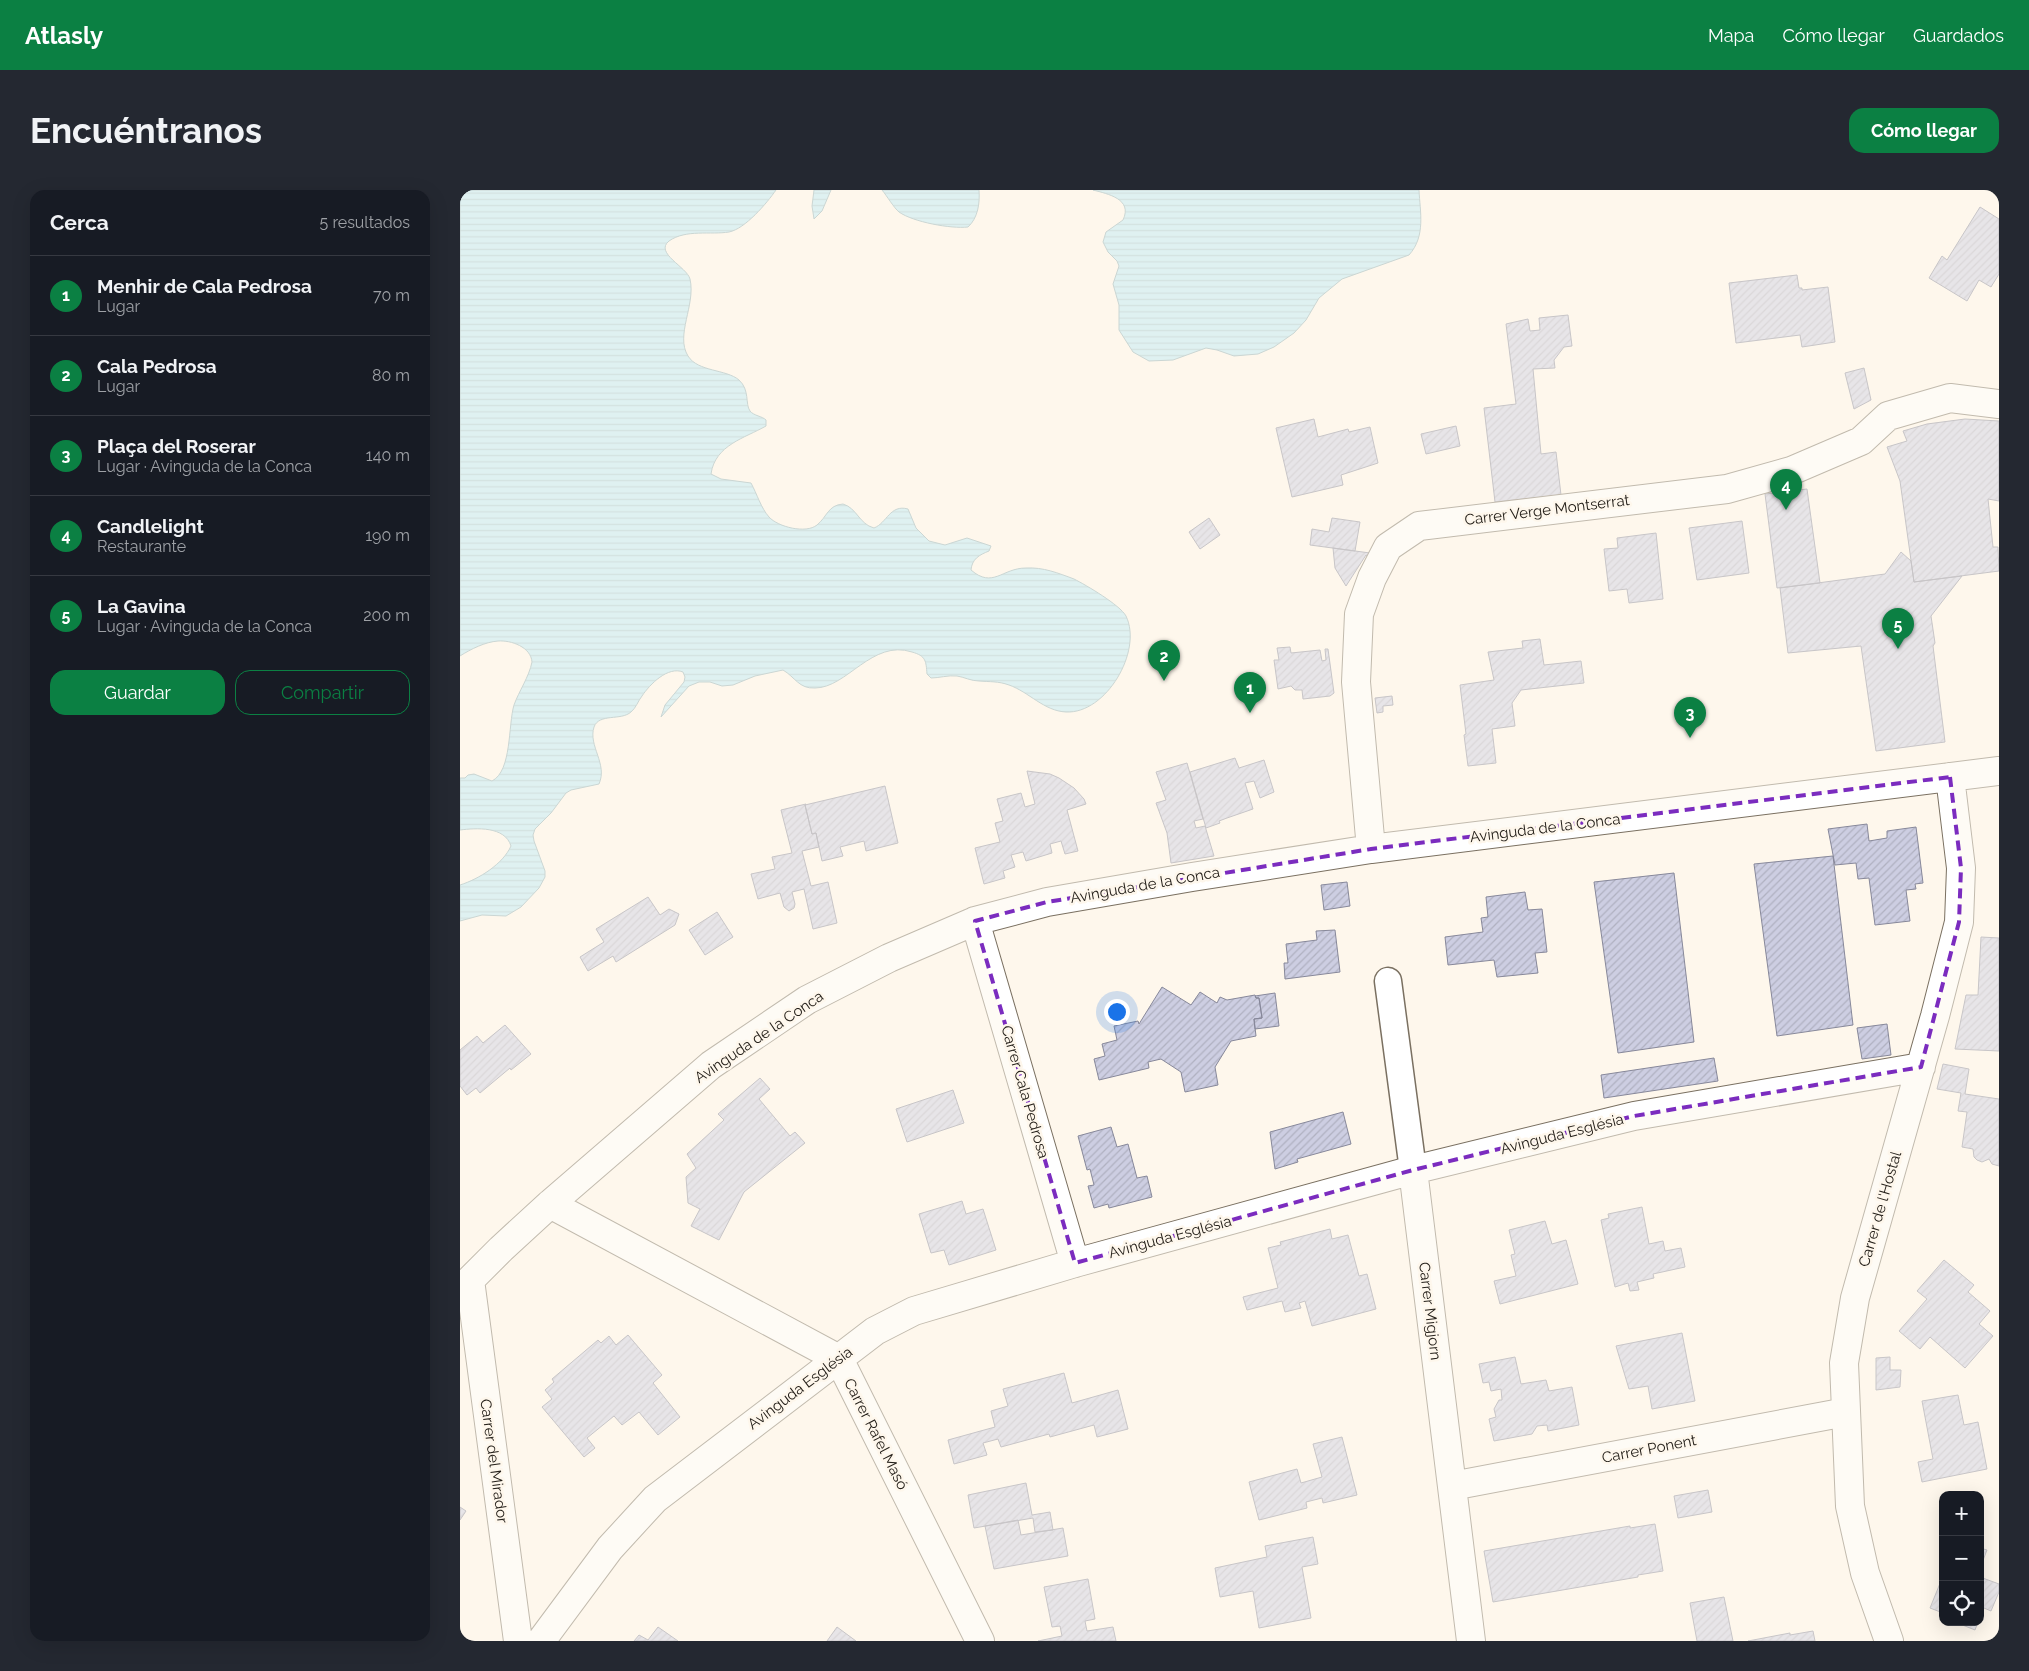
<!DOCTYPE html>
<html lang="es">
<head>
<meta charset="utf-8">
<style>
	:root { --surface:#171b24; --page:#242831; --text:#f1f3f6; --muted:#9ea1a6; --line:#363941; --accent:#0b8043 }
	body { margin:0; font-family:Raleway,sans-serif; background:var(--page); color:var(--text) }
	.controls { position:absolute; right:15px; bottom:15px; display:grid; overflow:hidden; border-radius:10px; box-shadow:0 5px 20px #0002 }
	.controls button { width:45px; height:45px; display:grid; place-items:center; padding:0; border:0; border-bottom:1px solid var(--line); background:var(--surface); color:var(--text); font:25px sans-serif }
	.you { position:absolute; left:656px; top:821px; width:18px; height:18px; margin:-12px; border:4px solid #fff; border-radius:50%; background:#1a73e8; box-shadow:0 0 0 8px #1a73e833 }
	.badge { display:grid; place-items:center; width:32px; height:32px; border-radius:50%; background:var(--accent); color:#fff; font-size:16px; font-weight:700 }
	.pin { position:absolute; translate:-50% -41px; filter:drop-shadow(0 1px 2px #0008) }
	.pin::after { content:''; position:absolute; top:26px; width:18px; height:15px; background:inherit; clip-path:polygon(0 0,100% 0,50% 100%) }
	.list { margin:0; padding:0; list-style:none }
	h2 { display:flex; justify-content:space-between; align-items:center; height:65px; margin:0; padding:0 20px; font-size:21px }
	h2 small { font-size:16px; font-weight:400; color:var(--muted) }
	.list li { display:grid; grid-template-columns:32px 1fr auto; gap:15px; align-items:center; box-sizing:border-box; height:80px; padding:0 20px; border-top:1px solid var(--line) }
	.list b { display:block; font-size:19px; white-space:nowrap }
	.list p { margin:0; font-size:16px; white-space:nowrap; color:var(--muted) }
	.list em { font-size:16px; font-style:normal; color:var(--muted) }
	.actions { display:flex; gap:10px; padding:15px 20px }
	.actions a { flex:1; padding:11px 0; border:1px solid var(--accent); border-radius:15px; text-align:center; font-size:18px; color:var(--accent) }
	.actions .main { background:var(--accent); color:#fff }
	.icon { flex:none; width:28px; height:28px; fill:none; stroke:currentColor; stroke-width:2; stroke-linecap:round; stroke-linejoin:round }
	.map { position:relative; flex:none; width:1539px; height:1451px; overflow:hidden; border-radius:15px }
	header { display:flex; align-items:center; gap:30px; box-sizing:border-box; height:70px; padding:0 25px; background:var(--accent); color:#fff }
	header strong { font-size:24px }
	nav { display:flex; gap:28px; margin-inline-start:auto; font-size:18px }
	.intro { display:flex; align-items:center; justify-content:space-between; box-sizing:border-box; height:120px; padding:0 30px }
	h1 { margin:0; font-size:35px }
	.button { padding:12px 22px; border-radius:15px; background:var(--accent); color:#fff; font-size:18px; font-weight:700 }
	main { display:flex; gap:30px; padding:0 30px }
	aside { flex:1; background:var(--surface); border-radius:15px; box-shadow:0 5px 20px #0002 }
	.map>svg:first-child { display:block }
	.water { fill:url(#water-rules); stroke:#8eadb4 }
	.building { fill:url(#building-hatch); stroke:#87889a }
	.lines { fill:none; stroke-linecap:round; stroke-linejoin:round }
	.pedestrian-casing { stroke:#7a7061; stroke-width:29 }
	.minor-casing { stroke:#7a7061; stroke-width:30 }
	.pedestrian { stroke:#fff; stroke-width:26 }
	.minor { stroke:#fff; stroke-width:28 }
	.marked { fill:none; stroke:#7b2cbf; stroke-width:4; stroke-dasharray:10 6; stroke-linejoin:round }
	.labels { text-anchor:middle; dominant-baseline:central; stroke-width:5; stroke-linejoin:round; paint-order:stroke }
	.street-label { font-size:15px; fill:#25201a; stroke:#fef7ec }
</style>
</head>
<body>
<header>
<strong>Atlasly</strong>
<nav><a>Mapa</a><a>Cómo llegar</a><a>Guardados</a></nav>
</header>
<div class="intro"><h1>Encuéntranos</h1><a class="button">Cómo llegar</a></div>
<main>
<aside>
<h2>Cerca<small>5 resultados</small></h2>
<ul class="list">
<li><span class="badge">1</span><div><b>Menhir de Cala Pedrosa</b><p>Lugar</p></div><em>70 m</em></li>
<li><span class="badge">2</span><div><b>Cala Pedrosa</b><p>Lugar</p></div><em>80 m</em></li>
<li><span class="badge">3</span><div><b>Plaça del Roserar</b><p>Lugar · Avinguda de la Conca</p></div><em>140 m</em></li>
<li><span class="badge">4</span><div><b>Candlelight</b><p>Restaurante</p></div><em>190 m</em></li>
<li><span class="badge">5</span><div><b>La Gavina</b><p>Lugar · Avinguda de la Conca</p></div><em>200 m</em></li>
</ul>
<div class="actions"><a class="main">Guardar</a><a>Compartir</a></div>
</aside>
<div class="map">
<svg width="1539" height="1451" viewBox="0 0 1539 1451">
	<defs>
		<pattern id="water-rules" width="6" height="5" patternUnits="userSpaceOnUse" patternTransform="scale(1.25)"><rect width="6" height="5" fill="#bbe9f6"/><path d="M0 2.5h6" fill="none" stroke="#a1c8d2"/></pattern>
		<pattern id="building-hatch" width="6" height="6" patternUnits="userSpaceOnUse" patternTransform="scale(1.25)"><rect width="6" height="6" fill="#cdcee2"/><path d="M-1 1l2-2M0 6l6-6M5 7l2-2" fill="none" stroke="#b0b1c1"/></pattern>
	</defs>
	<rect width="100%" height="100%" fill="#fef7ec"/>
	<!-- water -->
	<path class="water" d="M0 0H316C307 13 285 39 269 42 251 45 226 39 209 51 194 63 227 77 230 89 236 115 215 145 228 166 238 182 266 179 279 190 290 200 285 214 290 221 294 226 302 226 306 230V236C285 248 255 255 251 284L261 289 291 293C297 304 301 318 309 327 318 337 346 344 357 335 367 327 368 315 383 314 397 318 399 334 414 338 427 333 430 314 448 319L456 338 469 351 485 355 507 348 531 356 529 361C519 365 512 369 511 380 533 399 542 378 566 378 583 377 598 383 614 389 626 395 660 415 666 426 683 461 646 524 606 522 584 521 569 502 549 495 538 491 530 492 519 491 511 491 504 487 497 486 488 485 479 488 471 488L467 484C466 471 466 466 452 462 412 449 387 498 355 498 339 499 335 487 323 480L295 486 273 495 262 496 250 492H239L229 496 201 527 205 515 224 492 225 487 223 482C208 476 190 494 182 506 178 511 176 518 171 522 161 531 139 523 134 537 128 556 148 574 139 594L111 600 106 603 91 623 75 639 73 645 74 651 85 681V687L79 698 61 717 46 726 22 725 0 731V695C19 689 43 674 51 656 45 636 16 638 0 640V588H5L8 585 14 584 32 591C52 581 48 535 54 515 59 501 69 487 72 472 71 457 51 450 38 451 25 452 11 459 0 466Z
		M354 0H371L362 21 354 29 352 16Z
		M422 0H519C520 13 518 28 508 37 491 39 453 32 439 22 434 18 427 6 422 0Z
		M633 0H959C960 22 966 46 949 65L882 89 859 108 846 130 834 143 814 157 798 164 774 166 757 160 746 158 713 170 689 171 673 162 659 140V115L653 94 659 76 657 71 648 62 643 52 646 42 663 30C673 9 648 4 633 0Z"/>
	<!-- building -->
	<path class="building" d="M1520 17 1539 29V84L1531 97 1519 90 1507 111 1469 88 1482 66 1487 70Z
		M1337 85 1339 98H1342V100L1368 97 1375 152 1342 157 1340 145 1276 153 1269 93Z
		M1108 125 1112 156 1104 157 1094 170 1095 178 1073 179 1081 264 1096 262 1101 305 1035 312 1024 218 1056 214 1046 134 1068 129 1070 141 1080 140 1079 128Z
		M1404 178 1411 210 1394 219 1385 183Z
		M854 229 858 247 888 239 889 242 910 237 918 273 881 285 883 295 832 307 816 238Z
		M1505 229 1539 231V311L1528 309 1533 357H1538L1539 381 1454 392 1440 291 1427 257 1447 251 1443 241 1467 234Z
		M996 236 1000 256 966 264 961 244Z
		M1347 299 1360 393 1317 398 1305 304Z
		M749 328 760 345 740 359 729 342Z
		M872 328 900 332 895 361 850 355 852 339 869 342Z
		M1282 331 1289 383 1237 390 1229 338Z
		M1196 343 1203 409 1169 413 1167 399 1149 401 1144 359 1158 358 1157 348Z
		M873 358 910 363 908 366 906 365 886 396 875 378Z
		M1441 362 1451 371 1454 392 1502 386 1471 426 1475 453 1473 456 1485 552 1416 561 1401 456 1328 463 1320 398 1425 384Z
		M1080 449 1084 475 1121 471 1124 493 1061 500 1052 513 1055 536 1032 539 1036 573 1008 576 1004 545 1006 544 1000 495 1034 490 1028 462 1063 458 1062 451Z
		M830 457 831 463 860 460 862 471 866 470 865 459H868L874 503 870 506 843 509 842 500H835L831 496 818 499 814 470H819L817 458Z
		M932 506 933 515 923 516V522L917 523 915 508Z
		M775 568 779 578 804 570 814 602 800 608 794 591 785 593 793 619 767 628 759 631 760 633 746 638 730 582Z
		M727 573 743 629 734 631 736 638 745 636 754 666 711 673 707 643 696 613 706 610 696 582Z
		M567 581 590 584 599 588 614 598 624 609 626 614 607 620 618 661 605 664 601 651 590 654 592 663 566 671 563 662 551 665 555 677 543 681 545 688 524 694 515 658 540 652 535 633 543 631 537 609 561 603 565 617 575 614Z
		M425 596 438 653 406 661 404 651 380 657 383 666 362 671 356 643 352 644 345 615Z
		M346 614 345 615 352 644 356 643 359 657 342 661 351 696 368 692 377 733 353 739 344 699 332 702 335 714 334 718 329 721 324 717 320 703 298 709 291 684 315 679 312 667 332 663 321 620Z
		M1407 634 1409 651 1427 648V641L1456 637 1463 693 1455 694 1456 699 1446 700 1450 731 1415 735 1409 688 1398 689 1396 673 1375 675 1368 639Z
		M1373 666 1393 835 1317 846 1294 674Z
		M1214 683 1234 852 1158 863 1134 692Z
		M887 692 890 716 864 720 861 695Z
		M1065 702 1068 720 1082 719 1087 762 1075 763 1078 783 1037 787 1034 770 988 775 985 747 1023 742 1021 728 1028 727 1026 707Z
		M188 707 200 725 209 719 219 724 215 735 156 772 153 766 128 781 120 767 144 752 136 739Z
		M257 722 273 747 245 765 229 740Z
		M875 740 880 782 825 789 824 773H828L826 754 857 750 856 741Z
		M1521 747 1539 748V861L1495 859 1506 805H1518Z
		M702 797 731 815 740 802 757 813 760 807 767 810 795 805 796 808H799L802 828 794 829 796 846 771 851 755 877 758 895 725 902 721 882 701 869 688 872 689 878 639 890 634 869 645 866 642 854 657 850 654 836 678 831 679 834Z
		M815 803 819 836 795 839 794 829 802 828 799 808H796L795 806Z
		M1427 834 1431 865 1402 869 1397 838Z
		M45 835 71 864 51 880 50 878 20 903 16 898 7 905 0 896V860L17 846 23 853Z
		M1254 868 1258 891 1144 908 1141 885Z
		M1483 874 1509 879 1505 904 1539 909V976L1532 974 1529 969 1522 972 1517 970 1514 967 1513 959 1502 957 1507 922 1498 921 1501 903 1477 899Z
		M300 888 310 899 299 909 330 946 335 942 345 953 284 1002 259 1050 231 1036 240 1019 228 1013 226 987 236 978 227 964 264 930 258 924Z
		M493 900 504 933 447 952 436 919Z
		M883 922 891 954 837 969 838 972 815 979 810 942Z
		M651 937 657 957 668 954 677 988 687 986 692 1007 649 1018 648 1014 634 1018 628 996 634 995 630 979 627 980 618 946Z
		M502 1011 506 1024 523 1019 536 1060 489 1075 484 1060 471 1063 459 1024Z
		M1182 1017 1189 1054 1203 1051 1205 1061 1221 1058 1225 1077 1193 1084 1194 1088 1177 1092 1179 1100 1170 1101 1168 1093 1155 1097 1141 1030 1149 1028 1148 1024Z
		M1085 1031 1092 1054 1106 1050 1118 1094 1040 1114 1034 1091 1056 1086 1051 1065 1055 1064 1049 1040Z
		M870 1039 872 1049 888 1045 899 1086 907 1084 916 1119 852 1136 845 1111 839 1113 841 1118 825 1122 822 1111 787 1120 783 1107 818 1098 808 1058 821 1055 820 1052Z
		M1484 1070 1514 1095 1508 1102 1530 1121 1519 1134 1533 1146 1505 1178 1470 1147 1460 1159 1439 1141 1467 1109 1457 1101Z
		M1222 1143 1235 1211 1192 1219 1188 1196 1169 1199 1156 1156Z
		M168 1145 202 1185 193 1193 220 1227 198 1245 179 1222 162 1235 154 1226 127 1248 135 1258 124 1267 82 1217 92 1209 85 1200 94 1192 92 1189 138 1150 141 1153 149 1146 156 1155Z
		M1055 1167 1061 1194 1086 1190 1089 1201 1112 1197 1119 1235 1088 1241 1087 1235 1077 1236 1072 1244 1034 1251 1029 1229 1036 1227 1034 1219 1039 1210H1042L1041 1199 1031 1201 1029 1192 1023 1193 1019 1174Z
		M1430 1167V1180H1441L1440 1197 1416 1200V1168Z
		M604 1183 612 1213 658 1200 668 1239 637 1247 634 1235 590 1247 589 1244 541 1257 538 1249 523 1253 527 1265 494 1274 488 1250 535 1237 531 1221 548 1216 543 1199Z
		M1498 1205 1504 1235 1518 1232 1527 1279 1462 1292 1458 1272 1473 1269 1462 1211Z
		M882 1247 897 1305 863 1313 862 1308 846 1312 847 1318 799 1330 789 1292 837 1279 841 1293 862 1287 853 1254Z
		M566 1293 572 1325 590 1322 593 1340 575 1342 573 1328 514 1338 508 1305Z
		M1248 1300 1252 1322 1218 1328 1214 1306Z
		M0 1317 6 1321 0 1330Z
		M558 1330 561 1345 603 1338 608 1366 534 1379 525 1336Z
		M1195 1334 1203 1381 1178 1385V1387L1033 1412 1024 1361 1170 1336V1338Z
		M853 1347 858 1374 842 1377 851 1428 799 1438 793 1401 760 1407 755 1378 807 1367 805 1356Z
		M1520 1358 1527 1360 1520 1378Z
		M1483 1386V1423L1470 1418Z
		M1520 1387 1539 1394V1402L1531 1421 1524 1418 1520 1427Z
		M628 1389 635 1429 625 1431 627 1441 653 1437 656 1451H578L602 1446 600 1436 592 1437 584 1397Z
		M1264 1407 1273 1451H1237L1230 1413Z
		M1495 1432H1518L1515 1440Z
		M198 1437 218 1451H174L179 1445 188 1450Z
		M377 1437 396 1451H367Z
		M1353 1441 1355 1451H1288L1330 1443V1445Z"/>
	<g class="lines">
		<defs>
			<path id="pedestrian" d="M928 791 953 980"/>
			<path id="minor" d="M911 659 896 492 899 424 912 388 928 357 959 336 1267 299 1331 281 1401 251 1428 226 1490 208 1539 214
				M515 731 615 1073
				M953 980 1011 1451
				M90 1014 379 1169 520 1451
				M10 1090 58 1451
				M0 1100 41 1059 90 1014 251 875 347 810 429 768 515 731 587 712 732 687 911 659 1539 581
				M992 1296 1386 1222
				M81 1451 150 1358 195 1309 415 1141 454 1121 615 1073 953 980 1174 926 1461 877
				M1429 1451 1405 1383 1390 1316 1384 1173 1395 1108 1475 826 1499 732 1501 678 1490 587"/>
		</defs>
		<!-- pedestrian casing -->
		<use href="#pedestrian" class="pedestrian-casing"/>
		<!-- minor casing -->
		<use href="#minor" class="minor-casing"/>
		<!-- pedestrian -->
		<use href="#pedestrian" class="pedestrian"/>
		<!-- minor -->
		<use href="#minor" class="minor"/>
	</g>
	<!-- marked area -->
	<path d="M0 0H1539V1451H0ZM1490 587 1501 678 1499 732 1461 877 1174 926 953 980 615 1073 515 731 587 712 911 659Z" fill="#fef7ec" fill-opacity=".55" fill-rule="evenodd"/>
	<path class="marked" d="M1490 587 1501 678 1499 732 1461 877 1174 926 953 980 615 1073 515 731 587 712 911 659Z"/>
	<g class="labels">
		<!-- street labels -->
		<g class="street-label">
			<text transform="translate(1087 320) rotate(-7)">Carrer Verge Montserrat</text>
			<text transform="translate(1085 638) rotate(-7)">Avinguda de la Conca</text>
			<text transform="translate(685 695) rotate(-10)">Avinguda de la Conca</text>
			<text transform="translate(299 847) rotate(-34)">Avinguda de la Conca</text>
			<text transform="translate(565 902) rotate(74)">Carrer Cala Pedrosa</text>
			<text transform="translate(1102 944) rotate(-14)">Avinguda Església</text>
			<text transform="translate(1420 1019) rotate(-74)">Carrer de l'Hostal</text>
			<text transform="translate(710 1047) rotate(-15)">Avinguda Església</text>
			<text transform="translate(970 1121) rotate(83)">Carrer Migjorn</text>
			<text transform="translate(340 1198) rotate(-37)">Avinguda Església</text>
			<text transform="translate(416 1244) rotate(63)">Carrer Rafel Masó</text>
			<text transform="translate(1189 1259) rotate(-11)">Carrer Ponent</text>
			<text transform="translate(34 1271) rotate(82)">Carrer del Mirador</text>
		</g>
	</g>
</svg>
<div class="controls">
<button>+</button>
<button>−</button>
<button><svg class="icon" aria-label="locate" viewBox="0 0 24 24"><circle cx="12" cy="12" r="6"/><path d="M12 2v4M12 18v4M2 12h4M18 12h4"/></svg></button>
</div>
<div class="you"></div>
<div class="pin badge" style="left:790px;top:523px">1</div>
<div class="pin badge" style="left:704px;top:491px">2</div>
<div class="pin badge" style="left:1230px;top:548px">3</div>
<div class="pin badge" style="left:1326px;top:320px">4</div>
<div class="pin badge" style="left:1438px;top:459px">5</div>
</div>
</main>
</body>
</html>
